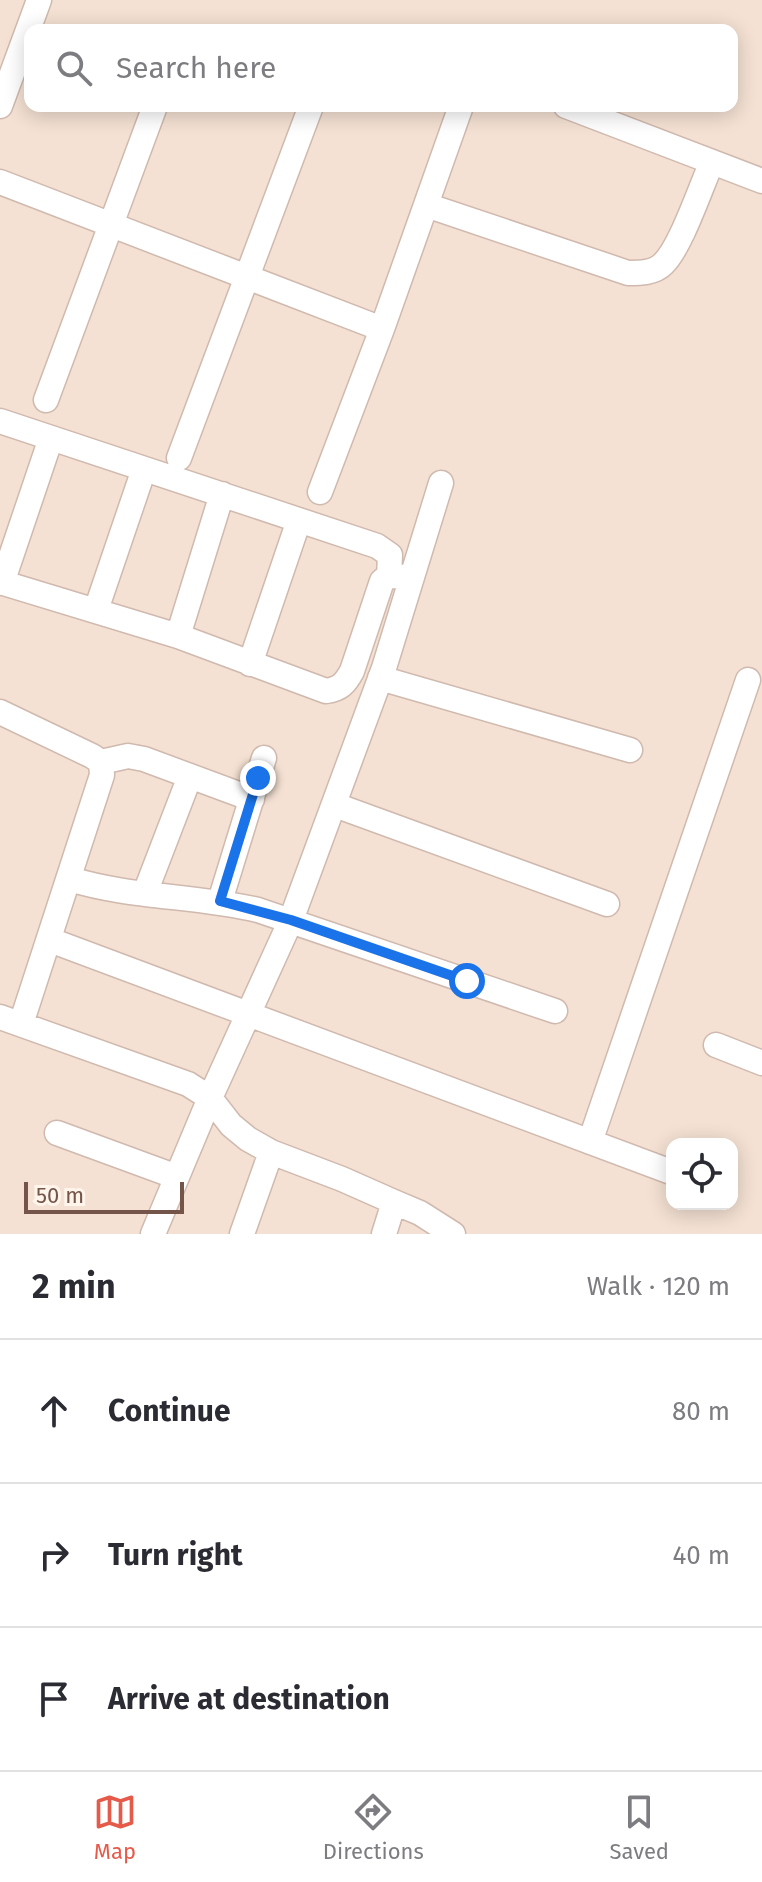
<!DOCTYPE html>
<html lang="en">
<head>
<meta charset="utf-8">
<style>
	:root { --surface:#fff; --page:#f2f2f3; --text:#2b2b33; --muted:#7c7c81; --line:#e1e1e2; --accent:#e65a49 }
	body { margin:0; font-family:"Fira Sans",sans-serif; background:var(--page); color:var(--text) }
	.controls { position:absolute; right:24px; bottom:24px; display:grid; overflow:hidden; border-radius:16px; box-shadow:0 4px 20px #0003 }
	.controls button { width:72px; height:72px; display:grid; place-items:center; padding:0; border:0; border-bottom:2px solid var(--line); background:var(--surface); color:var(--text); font:40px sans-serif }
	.scale { position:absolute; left:24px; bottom:20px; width:160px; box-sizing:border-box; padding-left:8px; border:4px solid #75544a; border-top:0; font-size:22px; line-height:28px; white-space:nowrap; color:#75544a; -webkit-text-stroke:6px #fff5eb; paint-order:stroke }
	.stop { position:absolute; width:24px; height:24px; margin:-18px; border:6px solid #1a73e8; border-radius:50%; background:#fff }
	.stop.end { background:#1a73e8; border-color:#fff; box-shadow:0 2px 8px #0008 }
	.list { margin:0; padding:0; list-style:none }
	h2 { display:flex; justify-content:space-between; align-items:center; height:104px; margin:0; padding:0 32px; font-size:34px }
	h2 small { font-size:26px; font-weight:400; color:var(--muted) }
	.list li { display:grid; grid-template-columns:52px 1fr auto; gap:24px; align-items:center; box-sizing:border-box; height:144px; padding:0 32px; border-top:2px solid var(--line) }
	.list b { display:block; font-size:30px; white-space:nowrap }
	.list em { font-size:26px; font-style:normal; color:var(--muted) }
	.icon { flex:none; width:44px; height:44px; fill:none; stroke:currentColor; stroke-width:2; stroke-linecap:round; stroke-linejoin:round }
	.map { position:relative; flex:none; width:762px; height:1234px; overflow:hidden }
	.search { position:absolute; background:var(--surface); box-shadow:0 4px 20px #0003; left:24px; right:24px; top:24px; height:88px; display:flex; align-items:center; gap:20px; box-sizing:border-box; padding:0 28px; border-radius:16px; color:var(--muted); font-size:30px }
	.sheet { height:536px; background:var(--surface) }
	nav { display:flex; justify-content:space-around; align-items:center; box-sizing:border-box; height:112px; border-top:2px solid var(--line); background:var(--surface); font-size:22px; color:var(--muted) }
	nav a { display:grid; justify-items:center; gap:4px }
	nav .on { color:var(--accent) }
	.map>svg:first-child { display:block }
	.residential { fill:#f4e1d3; fill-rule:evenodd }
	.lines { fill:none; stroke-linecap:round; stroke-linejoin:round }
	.street-casing { stroke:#d0b9ae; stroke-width:27 }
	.street { stroke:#fff; stroke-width:24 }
	.route { stroke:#1a73e8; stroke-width:10 }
</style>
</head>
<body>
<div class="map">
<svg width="762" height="1234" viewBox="0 0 762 1234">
	<rect width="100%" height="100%" fill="#fcf0e4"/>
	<!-- residential -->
	<path class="residential" d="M0 0H762V1234H0ZM30 30H732V106H30ZM672 1144H732V1204H672Z"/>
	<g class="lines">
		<defs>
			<path id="street" d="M0 106 39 0
				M566 106 762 181
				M0 182 382 329
				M426 205 628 273C640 273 654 273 663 264 681 247 701 186 712 162
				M46 400 155 106
				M0 421 377 546 390 555 389 576
				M179 458 311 106
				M320 492 382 329 461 106
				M0 582 178 636 326 691C340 689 345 684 352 671L382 581 389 576 412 577
				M2 583 51 438
				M96 610 144 469
				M178 636 222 494
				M250 664 299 520
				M380 678 630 750
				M0 712 92 756 101 762 102 775 21 1024
				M101 762 128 756 144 759 252 799
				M335 805 607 904
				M70 879C131 898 195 895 258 910L555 1011
				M145 893 190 776
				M220 901 264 758
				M50 940 671 1172
				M0 1017 188 1084 210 1098 231 1125 248 1139 271 1152 342 1179 394 1202 420 1213 453 1234
				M716 1045 762 1063
				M57 1133 177 1177
				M590 1142 748 680
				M153 1234 210 1098 291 920 384 668 441 483
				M242 1234 271 1152
				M384 1234 394 1202"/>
		</defs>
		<!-- street casing -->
		<use href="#street" class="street-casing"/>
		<!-- street -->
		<use href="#street" class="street"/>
	</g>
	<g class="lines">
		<!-- route -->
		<path class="route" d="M258 778 220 901 291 920 467 981"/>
	</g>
</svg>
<div class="controls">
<button><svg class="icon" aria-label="locate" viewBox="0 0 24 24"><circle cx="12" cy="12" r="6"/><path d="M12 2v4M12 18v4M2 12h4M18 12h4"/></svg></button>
</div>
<div class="scale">50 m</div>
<div class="stop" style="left:467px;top:981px"></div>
<div class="stop end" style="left:258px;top:778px"></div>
<div class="search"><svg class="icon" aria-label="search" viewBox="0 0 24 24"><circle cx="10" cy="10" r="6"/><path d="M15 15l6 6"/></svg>Search here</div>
</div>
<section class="sheet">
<h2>2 min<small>Walk · 120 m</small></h2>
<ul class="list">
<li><svg class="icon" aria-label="ahead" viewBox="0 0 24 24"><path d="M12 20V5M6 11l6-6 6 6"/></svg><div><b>Continue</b></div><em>80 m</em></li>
<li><svg class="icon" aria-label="right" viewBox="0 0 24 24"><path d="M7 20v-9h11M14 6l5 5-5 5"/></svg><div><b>Turn right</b></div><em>40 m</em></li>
<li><svg class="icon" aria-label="arrive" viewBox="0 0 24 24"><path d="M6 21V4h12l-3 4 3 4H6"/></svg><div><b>Arrive at destination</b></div></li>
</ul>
</section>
<nav>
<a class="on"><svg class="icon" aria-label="map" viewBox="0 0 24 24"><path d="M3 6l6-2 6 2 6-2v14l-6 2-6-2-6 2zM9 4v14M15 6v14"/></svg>Map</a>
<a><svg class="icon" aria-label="directions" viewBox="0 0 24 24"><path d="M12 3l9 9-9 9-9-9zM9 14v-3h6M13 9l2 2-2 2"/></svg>Directions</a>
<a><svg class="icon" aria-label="saved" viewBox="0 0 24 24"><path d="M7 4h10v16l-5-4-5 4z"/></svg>Saved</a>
</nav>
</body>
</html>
